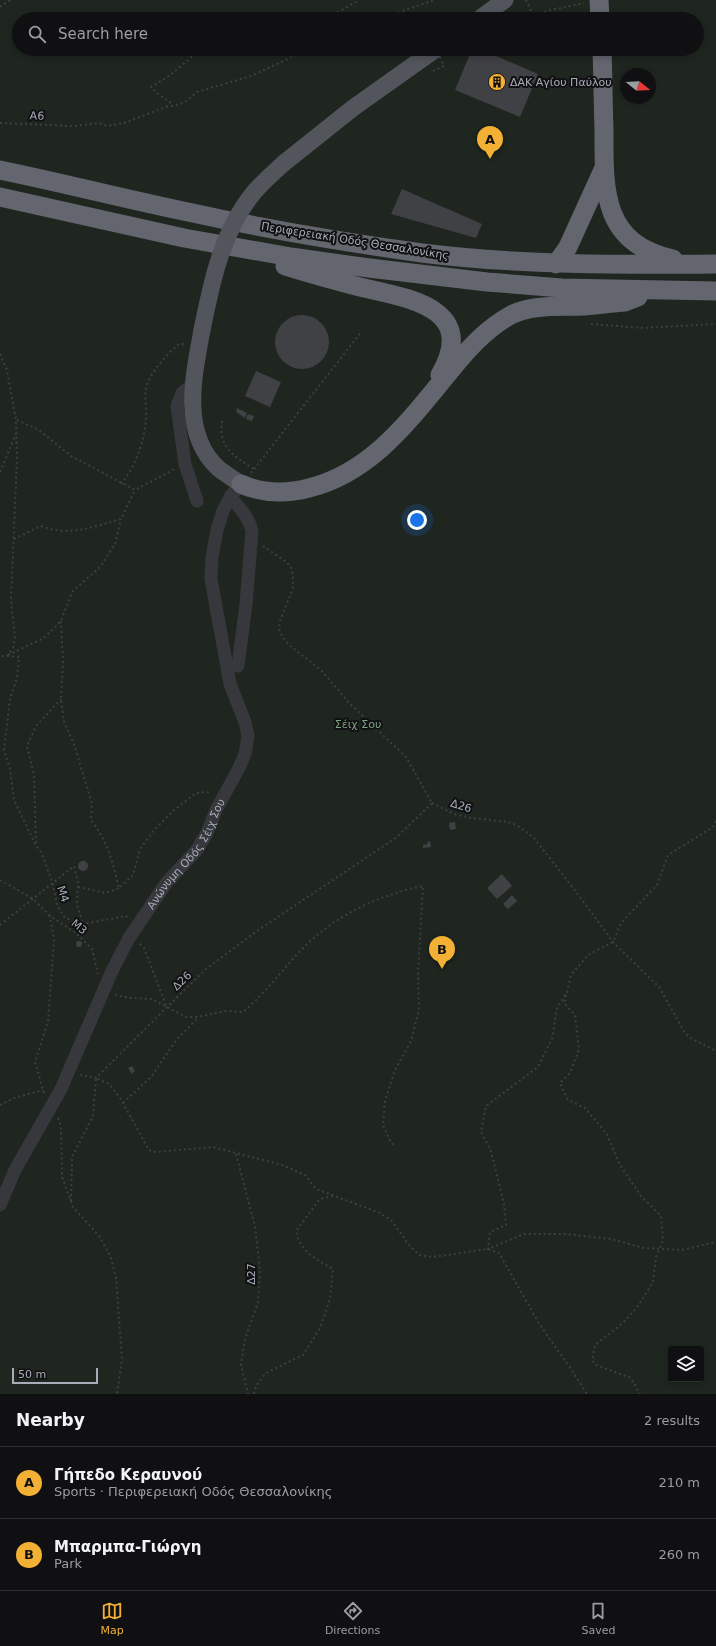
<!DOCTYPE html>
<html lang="en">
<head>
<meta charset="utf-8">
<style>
	:root { --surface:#101012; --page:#19191b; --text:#f1f3f6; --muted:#9c9d9f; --line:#303032; --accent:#f2b134 }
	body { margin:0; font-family:"DejaVu Sans",sans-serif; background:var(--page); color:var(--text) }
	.controls { position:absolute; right:12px; bottom:12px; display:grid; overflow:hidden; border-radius:4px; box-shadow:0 2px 6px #0003 }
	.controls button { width:36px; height:36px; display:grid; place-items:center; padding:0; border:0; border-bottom:1px solid var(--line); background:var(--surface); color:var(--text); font:20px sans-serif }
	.compass { position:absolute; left:620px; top:68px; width:36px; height:36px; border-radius:50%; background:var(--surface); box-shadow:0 2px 6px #0003; rotate:108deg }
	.scale { position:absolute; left:12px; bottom:10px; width:86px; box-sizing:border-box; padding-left:4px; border:2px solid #a8adb8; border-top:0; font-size:11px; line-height:14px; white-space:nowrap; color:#a8adb8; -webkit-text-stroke:3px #111113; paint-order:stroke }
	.you { position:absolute; left:417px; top:520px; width:14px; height:14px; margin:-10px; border:3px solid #fff; border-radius:50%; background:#1a73e8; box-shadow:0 0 0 6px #1a73e833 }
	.badge { display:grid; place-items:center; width:26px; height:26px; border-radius:50%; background:var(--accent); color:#111; font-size:13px; font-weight:700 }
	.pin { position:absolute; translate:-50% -33px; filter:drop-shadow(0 1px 2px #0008) }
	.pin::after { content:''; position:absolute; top:21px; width:14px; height:12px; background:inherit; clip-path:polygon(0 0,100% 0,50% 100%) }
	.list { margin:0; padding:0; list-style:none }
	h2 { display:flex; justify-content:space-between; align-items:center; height:52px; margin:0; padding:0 16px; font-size:17px }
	h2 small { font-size:13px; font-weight:400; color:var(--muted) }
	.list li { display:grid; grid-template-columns:26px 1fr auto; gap:12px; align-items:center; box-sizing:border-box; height:72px; padding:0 16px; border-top:1px solid var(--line) }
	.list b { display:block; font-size:15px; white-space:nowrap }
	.list p { margin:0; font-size:13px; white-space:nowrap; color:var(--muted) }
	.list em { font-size:13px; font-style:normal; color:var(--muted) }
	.icon { flex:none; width:22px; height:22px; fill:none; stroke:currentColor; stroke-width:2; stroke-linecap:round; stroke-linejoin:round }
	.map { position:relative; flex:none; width:716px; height:1394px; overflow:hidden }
	.search { position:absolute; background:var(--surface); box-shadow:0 2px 6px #0003; left:12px; right:12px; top:12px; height:44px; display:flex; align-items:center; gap:10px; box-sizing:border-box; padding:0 14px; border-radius:22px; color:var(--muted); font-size:15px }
	.sheet { height:196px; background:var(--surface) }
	nav { display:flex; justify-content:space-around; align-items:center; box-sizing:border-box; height:56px; border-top:1px solid var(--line); background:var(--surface); font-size:11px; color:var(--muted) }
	nav a { display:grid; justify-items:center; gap:2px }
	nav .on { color:var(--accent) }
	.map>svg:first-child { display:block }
	.green { fill:#1e261f; fill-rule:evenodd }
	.building { fill:#404145 }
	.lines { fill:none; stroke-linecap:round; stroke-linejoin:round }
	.path { stroke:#3d3f44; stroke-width:2; stroke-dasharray:2 3; stroke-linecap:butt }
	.minor { stroke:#37383d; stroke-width:13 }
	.major { stroke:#53555c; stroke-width:17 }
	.highway { stroke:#63666e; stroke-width:19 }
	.path-bridge { stroke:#3d3f44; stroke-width:2; stroke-dasharray:2 3; stroke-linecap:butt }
	.major-bridge { stroke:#53555c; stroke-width:17 }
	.labels { text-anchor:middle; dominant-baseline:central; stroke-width:4; stroke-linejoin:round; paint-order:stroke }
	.poi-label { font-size:11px; fill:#a8adb8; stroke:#111113; text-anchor:start }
	.street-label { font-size:11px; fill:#a8adb8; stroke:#111113 }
	.park-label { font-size:11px; fill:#7fa381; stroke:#111113 }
</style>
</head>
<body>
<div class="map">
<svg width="716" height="1394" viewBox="0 0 716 1394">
	<rect width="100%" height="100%" fill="#161618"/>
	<!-- green -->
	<path class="green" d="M0 0H716V1394H0ZM19 19H697V49H19ZM626 74H650V98H626ZM671 1349H701V1379H671Z"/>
	<!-- building -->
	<path class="building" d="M472 49H480L538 74 520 117 455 90Z
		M402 189 482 224 476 238 391 214Z
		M275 342a27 27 0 1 1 54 0a27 27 0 1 1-54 0Z
		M256 371 281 382 270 407 245 396Z
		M237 408 247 413 245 418 236 412Z
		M248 414 254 416 252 421 246 419Z
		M455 822 456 829 450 830 449 823Z
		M430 841 431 847 423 848V845L428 844 427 842Z
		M78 866a5 5 0 1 1 10 0a5 5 0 1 1-10 0Z
		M502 874 512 886 497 899 487 888Z
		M512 895 517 901 508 909 503 904Z
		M76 944a3 3 0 1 1 6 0a3 3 0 1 1-6 0Z
		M132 1066 135 1071 132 1074 128 1068Z"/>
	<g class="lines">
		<!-- path -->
		<path class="path" d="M526 0 534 17
			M0 7 10 0
			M403 12 405 19
			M330 19 333 15 359 0
			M391 19 394 14 434 0
			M414 19 421 17 422 19
			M531 19 547 11 584 3
			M166 107 180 104 185 102 197 92 251 76 299 54 305 49
			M0 123 74 126 99 123 107 126 124 123 166 107 170 102 158 94 151 87 169 76 201 49
			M591 324 643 328 716 324
			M0 354 7 370 16 420 17 457 11 599 15 638 13 648 7 656H0
			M17 420 39 430 71 456 135 490 175 469
			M222 421C218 448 234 456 254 469
			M0 472 16 434
			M251 473 362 331
			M121 484C136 466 144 442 146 419 147 409 144 397 146 388 150 372 167 354 179 344H185
			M14 539 41 526C68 537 93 527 121 519L135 490
			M263 546 285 561 291 567 293 577V588L280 621 279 629 282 636 289 645 322 671 349 703 406 757 432 803
			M61 621 63 663 61 699 64 722 74 744 92 804 91 820C109 844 112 860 119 888L133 875 140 849 154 830 174 810 196 793 211 792
			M8 655 44 638 61 621 72 592 101 566 115 544 121 519
			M7 656 19 657 17 678 10 699 4 750 10 769 14 800 36 846 41 852 53 884 57 905 65 918 83 924 126 916 129 919
			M432 803 454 814 471 818 508 822 517 825 534 838 580 897 613 942 659 987 685 1033 692 1039 716 1051
			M716 821 713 827 668 855 657 885 621 923 613 942 588 955 571 975 567 992 557 1008 552 1039 538 1067 486 1106 481 1132 491 1151 504 1204 506 1225 490 1232 488 1249 524 1234H566L611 1239 644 1248 682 1250 716 1242
			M36 843 34 775 27 746 36 726 61 699
			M0 880 33 899 50 916 76 933 92 949 98 974
			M78 887 106 893 119 888
			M0 925 74 866 78 882 77 905 83 923
			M140 944 144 948 166 1005
			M115 995 130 998 152 999 186 1017H198L225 1011 243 1012C267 992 284 967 306 945 338 914 380 895 423 886L418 973 419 1010 411 1041 395 1070 385 1101 383 1125 391 1143 394 1145
			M566 995 564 1003 575 1015 579 1049 570 1073 560 1083 568 1100 585 1108 607 1134 620 1165 641 1196 661 1216 663 1240 656 1257 653 1282 638 1306 623 1323 595 1345 592 1360 596 1365 631 1378 640 1394
			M80 1075 96 1078 167 1007 206 969 257 931 397 837 432 803
			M44 1093 35 1062 48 1021 54 940 50 916
			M123 1103 151 1077 177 1039 198 1018
			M0 1105 14 1098 43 1090
			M58 1118 61 1126 62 1177 73 1207 100 1237 111 1258 116 1278 122 1359 117 1394
			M236 1154 255 1226 260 1270 258 1302 245 1339 241 1365 248 1394
			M71 1201 72 1157 93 1116 96 1078 109 1084 120 1098 149 1150 156 1152 213 1147 282 1165 305 1175 316 1189 380 1213 392 1221 409 1245 419 1255 433 1257 488 1249 499 1253 540 1325 571 1369 587 1394
			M254 1394 256 1386 266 1373 303 1355 320 1328 330 1299 333 1269C316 1259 300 1252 296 1231L320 1199 333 1196"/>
		<!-- minor -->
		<g class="minor">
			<path d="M193 384 182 393 177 406 185 464 197 501"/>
			<path d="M230 497C240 508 249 517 252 531L246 604 238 666"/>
			<path id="s1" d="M0 1205 15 1170 61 1089 112 971 129 938 167 882 196 851 207 833 216 810 239 768 245 754 248 736 245 722 230 684 211 579 212 557 217 530 223 511 230 497 241 484"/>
		</g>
		<!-- major -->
		<path class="major" d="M479 19 505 0
			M284 163 353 108 436 49
			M202 330C194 374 180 433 218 468 225 474 234 479 241 484"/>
		<!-- highway -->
		<path class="highway" d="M599 0 600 19
			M602 49C603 76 603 102 604 129 604 189 601 243 673 259
			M0 170C63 183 125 199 188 212 265 229 343 242 422 253 519 265 618 265 716 264
			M0 197 184 238 291 257 369 268 487 282 562 288 716 291
			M556 264 568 247 603 170
			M285 266C308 273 332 280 356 286 404 298 480 305 440 375
			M241 484C263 494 286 494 309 488 373 472 411 418 451 370 468 349 487 328 511 315 532 304 560 307 583 306 597 305 611 303 625 302L638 297"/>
		<!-- path-bridge -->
		<path class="path-bridge" d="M433 71 444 66 436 49"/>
		<!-- major-bridge -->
		<path class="major-bridge" d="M202 330C212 280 222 231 255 191 264 181 274 172 284 163"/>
	</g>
	<!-- icons -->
	<defs>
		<symbol id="building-disc" viewBox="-11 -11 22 22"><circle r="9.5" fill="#f2b134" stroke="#111113"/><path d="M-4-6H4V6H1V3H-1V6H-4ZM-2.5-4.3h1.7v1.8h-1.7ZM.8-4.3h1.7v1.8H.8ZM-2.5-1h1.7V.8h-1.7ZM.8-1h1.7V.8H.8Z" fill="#111"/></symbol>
	</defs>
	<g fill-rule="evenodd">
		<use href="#building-disc" x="487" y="72" width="20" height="20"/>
	</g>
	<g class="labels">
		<!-- poi labels -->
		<g class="poi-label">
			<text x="510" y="82">ΔΑΚ Αγίου Παύλου</text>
		</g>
		<!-- street labels -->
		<g class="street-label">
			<text transform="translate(37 116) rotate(2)">A6</text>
			<text transform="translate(355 241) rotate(9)">Περιφερειακή Οδός Θεσσαλονίκης</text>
			<text transform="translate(461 806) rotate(17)">Δ26</text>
			<text stroke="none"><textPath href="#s1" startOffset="399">Ανώνυμη Οδός Σέιχ Σου</textPath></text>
			<text transform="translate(63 894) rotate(72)">M4</text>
			<text transform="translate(79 927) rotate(39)">M3</text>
			<text transform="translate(182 981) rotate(-44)">Δ26</text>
			<text transform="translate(251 1274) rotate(-90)">Δ27</text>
		</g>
		<!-- park labels -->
		<g class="park-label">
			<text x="358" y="724">Σέιχ Σου</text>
		</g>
	</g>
</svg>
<div class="controls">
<button><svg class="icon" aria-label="layers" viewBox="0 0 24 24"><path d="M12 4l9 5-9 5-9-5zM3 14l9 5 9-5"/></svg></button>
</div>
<svg class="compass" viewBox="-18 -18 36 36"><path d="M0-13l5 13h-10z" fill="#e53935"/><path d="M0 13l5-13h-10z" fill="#9c9d9f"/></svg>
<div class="scale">50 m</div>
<div class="you"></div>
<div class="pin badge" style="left:490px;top:159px">A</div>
<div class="pin badge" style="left:442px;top:969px">B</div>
<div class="search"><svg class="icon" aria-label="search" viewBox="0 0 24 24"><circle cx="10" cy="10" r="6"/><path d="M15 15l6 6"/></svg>Search here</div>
</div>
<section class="sheet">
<h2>Nearby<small>2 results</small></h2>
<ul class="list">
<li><span class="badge">A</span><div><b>Γήπεδο Κεραυνού</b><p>Sports · Περιφερειακή Οδός Θεσσαλονίκης</p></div><em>210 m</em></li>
<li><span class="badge">B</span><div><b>Μπαρμπα-Γιώργη</b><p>Park</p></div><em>260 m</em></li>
</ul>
</section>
<nav>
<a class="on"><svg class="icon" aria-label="map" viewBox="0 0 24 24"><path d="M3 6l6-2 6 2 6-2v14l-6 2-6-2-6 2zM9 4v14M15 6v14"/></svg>Map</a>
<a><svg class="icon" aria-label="directions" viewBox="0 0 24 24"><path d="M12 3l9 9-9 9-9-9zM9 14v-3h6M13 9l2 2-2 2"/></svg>Directions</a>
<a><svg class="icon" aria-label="saved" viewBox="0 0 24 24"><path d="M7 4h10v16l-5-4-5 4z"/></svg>Saved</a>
</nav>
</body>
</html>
